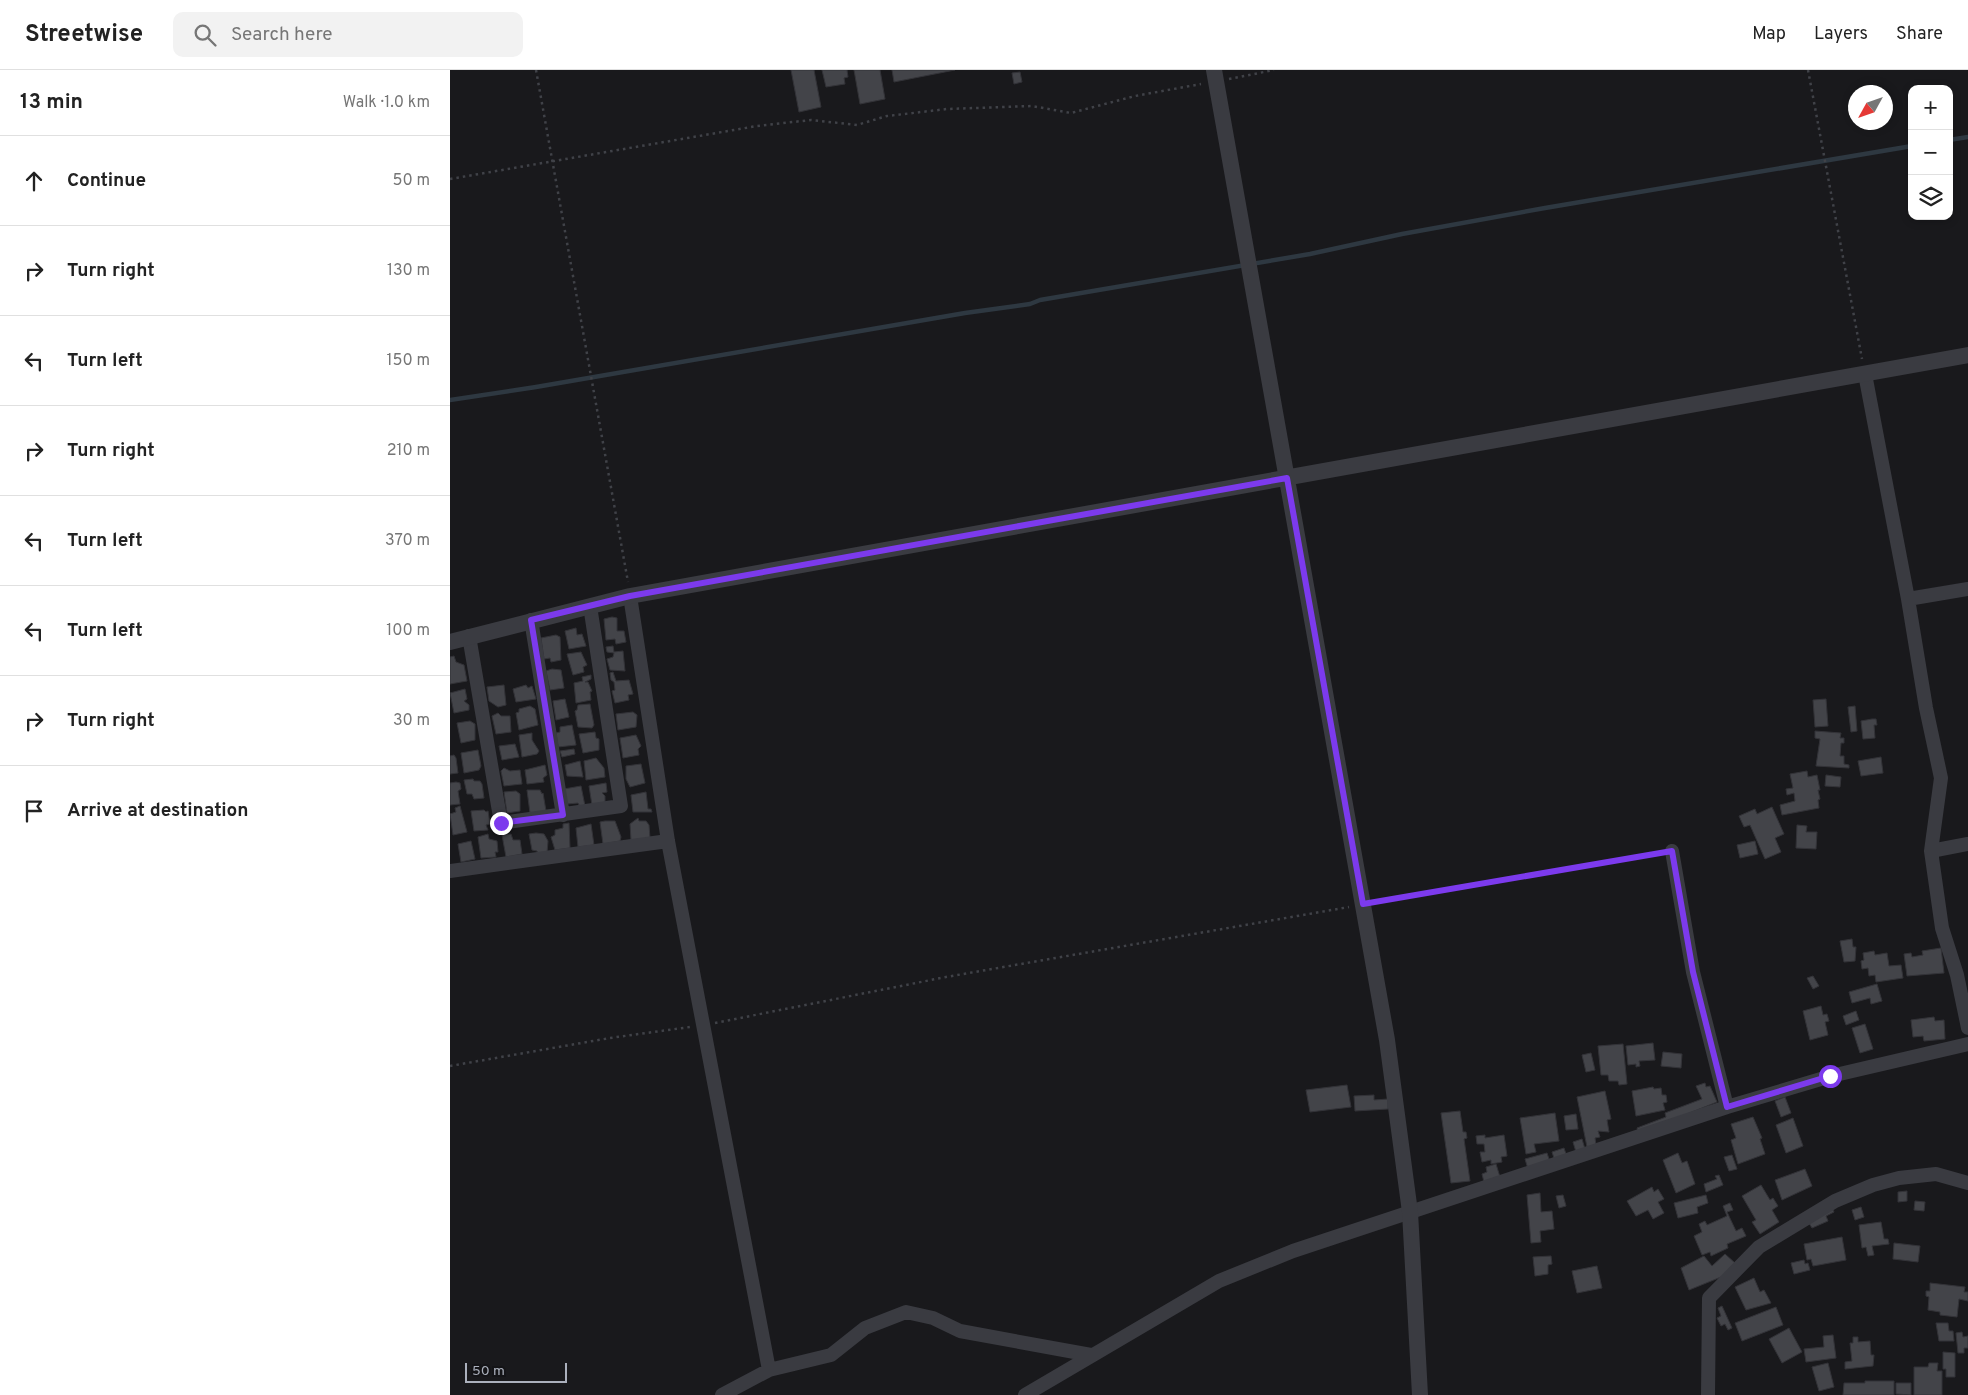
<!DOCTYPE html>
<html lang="en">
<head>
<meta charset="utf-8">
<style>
	:root { --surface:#fff; --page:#f2f2f2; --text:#222; --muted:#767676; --line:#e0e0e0 }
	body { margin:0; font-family:Overpass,sans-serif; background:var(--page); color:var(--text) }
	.controls { position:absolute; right:15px; top:15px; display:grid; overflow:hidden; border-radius:10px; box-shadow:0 2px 8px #0003 }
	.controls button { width:45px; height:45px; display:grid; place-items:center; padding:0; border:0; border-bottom:1px solid var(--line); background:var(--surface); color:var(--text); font:25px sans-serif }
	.compass { position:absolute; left:1398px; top:15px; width:45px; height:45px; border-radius:50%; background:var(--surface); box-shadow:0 2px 8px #0003; rotate:230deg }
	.scale { position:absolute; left:15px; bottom:12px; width:102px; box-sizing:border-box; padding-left:5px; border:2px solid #abb0bc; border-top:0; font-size:14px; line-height:18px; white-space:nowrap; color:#abb0bc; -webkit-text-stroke:4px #141417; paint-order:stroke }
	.stop { position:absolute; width:15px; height:15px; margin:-11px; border:4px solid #7c3aed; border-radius:50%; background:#fff }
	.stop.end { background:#7c3aed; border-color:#fff; box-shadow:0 1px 5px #0008 }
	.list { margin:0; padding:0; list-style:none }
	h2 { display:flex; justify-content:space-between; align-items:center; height:65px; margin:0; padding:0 20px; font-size:21px }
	h2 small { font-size:16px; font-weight:400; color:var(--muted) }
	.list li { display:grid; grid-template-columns:32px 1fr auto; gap:15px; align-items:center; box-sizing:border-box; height:90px; padding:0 20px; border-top:1px solid var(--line) }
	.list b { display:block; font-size:19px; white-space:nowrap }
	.list em { font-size:16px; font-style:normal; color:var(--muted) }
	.icon { flex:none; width:28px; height:28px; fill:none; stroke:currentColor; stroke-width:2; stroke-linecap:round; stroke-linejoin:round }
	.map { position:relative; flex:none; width:1518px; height:1325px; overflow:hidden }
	header { display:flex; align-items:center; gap:30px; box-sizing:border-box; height:70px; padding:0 25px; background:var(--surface); border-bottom:1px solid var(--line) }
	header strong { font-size:24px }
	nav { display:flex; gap:28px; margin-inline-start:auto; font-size:18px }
	.search { width:350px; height:45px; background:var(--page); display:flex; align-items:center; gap:12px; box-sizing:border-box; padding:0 18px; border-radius:10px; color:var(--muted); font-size:19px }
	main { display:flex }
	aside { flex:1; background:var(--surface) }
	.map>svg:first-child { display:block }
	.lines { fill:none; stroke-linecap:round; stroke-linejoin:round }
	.stream { stroke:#2e3841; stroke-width:4.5 }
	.building { fill:#434449; stroke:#333338 }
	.path { stroke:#404248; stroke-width:2.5; stroke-dasharray:2.5 4; stroke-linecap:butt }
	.minor { stroke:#3a3b41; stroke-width:14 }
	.tertiary { stroke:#3a3b41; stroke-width:16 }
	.route { stroke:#7c3aed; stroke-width:6 }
</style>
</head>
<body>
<header>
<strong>Streetwise</strong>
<div class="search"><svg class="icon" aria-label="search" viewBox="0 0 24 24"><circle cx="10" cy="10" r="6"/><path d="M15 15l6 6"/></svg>Search here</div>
<nav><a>Map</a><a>Layers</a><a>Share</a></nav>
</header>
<main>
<aside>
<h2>13 min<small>Walk · 1.0 km</small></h2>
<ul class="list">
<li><svg class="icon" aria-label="ahead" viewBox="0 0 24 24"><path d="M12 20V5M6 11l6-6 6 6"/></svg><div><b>Continue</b></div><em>50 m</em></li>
<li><svg class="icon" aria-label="right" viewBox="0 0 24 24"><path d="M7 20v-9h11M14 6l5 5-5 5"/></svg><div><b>Turn right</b></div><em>130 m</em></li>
<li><svg class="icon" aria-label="left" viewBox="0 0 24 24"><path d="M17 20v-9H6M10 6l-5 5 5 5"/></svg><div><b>Turn left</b></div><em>150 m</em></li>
<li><svg class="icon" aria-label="right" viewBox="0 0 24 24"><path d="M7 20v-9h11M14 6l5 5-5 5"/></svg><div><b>Turn right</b></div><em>210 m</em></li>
<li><svg class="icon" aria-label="left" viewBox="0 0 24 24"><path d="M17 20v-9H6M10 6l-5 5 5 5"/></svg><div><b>Turn left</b></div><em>370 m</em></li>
<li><svg class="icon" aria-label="left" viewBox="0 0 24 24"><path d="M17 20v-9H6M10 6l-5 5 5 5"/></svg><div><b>Turn left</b></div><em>100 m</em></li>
<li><svg class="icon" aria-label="right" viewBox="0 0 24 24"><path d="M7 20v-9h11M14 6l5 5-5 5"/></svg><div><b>Turn right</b></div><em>30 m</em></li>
<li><svg class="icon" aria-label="arrive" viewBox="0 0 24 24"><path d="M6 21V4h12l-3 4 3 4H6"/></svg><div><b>Arrive at destination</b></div></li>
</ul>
</aside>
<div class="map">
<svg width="1518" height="1325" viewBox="0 0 1518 1325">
	<rect width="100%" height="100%" fill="#19191c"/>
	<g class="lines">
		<!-- stream -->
		<path class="stream" d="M1499 70 1518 67
			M0 330 86 317 515 243 580 234 590 230 860 184 952 164 1095 138 1462 76"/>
	</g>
	<!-- building -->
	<path class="building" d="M341 0H364L371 37 349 42Z
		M372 0H397L398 7 394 8 395 14 376 17Z
		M404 0H430L435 29 410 34Z
		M442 0H505L444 12Z
		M570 2 572 12 564 14 562 3Z
		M162 547 167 548V561H174L176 572 166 574 165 569 156 570 154 549Z
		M126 558 127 565 132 564 136 576 119 579 115 561Z
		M106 565 110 567 111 590 101 592 100 588 94 589 91 568Z
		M163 576 164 582 173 581 175 601 160 600 157 589 163 587 164 583 157 582 156 577Z
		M131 582 137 595 133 597 134 602 123 605 117 584Z
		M4 586 6 592 14 595 17 611 0 614V587Z
		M102 599 111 600 114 618 100 620 96 601Z
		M163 602 166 611 179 610 183 624 178 625 179 630 165 633 162 621 165 620 164 612 161 610 160 603Z
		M141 605V609L135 612H138L142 621 140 622 141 630 126 633 124 613 133 611 132 607Z
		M54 615 56 635 48 637 39 631 37 617Z
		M76 615 78 618 82 616 86 629 66 632 63 619Z
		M15 619 17 629 14 631 19 635V640L4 643 0 623Z
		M115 629 119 647 106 650 103 631Z
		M1376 629 1378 656 1365 657 1363 630Z
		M140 634 144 655 142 658 128 657 125 641 127 640 128 635Z
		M80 636 85 639 88 655 69 660 66 643 69 642V639Z
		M1405 636 1407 661 1401 662 1398 637Z
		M183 642 187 645 186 657 168 660 166 644Z
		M48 643 51 646H60L61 662 46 664 42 646Z
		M1422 649H1426L1427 655H1424L1425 668 1413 669 1411 651Z
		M20 651 25 654V670L11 673 7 653Z
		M122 655 126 675 108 677 106 663 110 662V657Z
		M1365 661 1391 663 1390 668H1394V673H1391L1390 686H1394V694L1399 695V698L1366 696 1370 669 1365 668Z
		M145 662 146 668 149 669V680L133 683 129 664Z
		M82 663V670L89 681 87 684 72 687 69 665Z
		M186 665 191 676 188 679 189 685 173 688 170 668Z
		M65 674 69 687 52 690 49 676Z
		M124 679 125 684 112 687 110 681Z
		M28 680 31 696 29 700 14 703 11 683Z
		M4 685 6 688 8 703 0 704V686Z
		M1431 687 1433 703 1411 706 1408 691Z
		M146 688 154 698 155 707 136 710 134 691Z
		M130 691 133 707 117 706 115 695Z
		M191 694 195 713 180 717 176 709V696Z
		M95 695 97 705 93 708 94 712 77 714 75 700Z
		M54 698 60 701 70 700 72 714 54 716 51 701Z
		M1357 701 1358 707 1367 705 1370 720H1368L1370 729 1368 730 1369 738 1332 745 1330 735 1345 731 1344 723 1337 725 1336 719 1343 718 1340 704Z
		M1376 705 1391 707 1390 717 1375 716Z
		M23 709 24 711H30L32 714 34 728 24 729 22 724H17L14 710Z
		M6 712 10 713 11 719 8 721 10 734 0 735V713Z
		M156 713 157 722 152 723 155 726V732L142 735 139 716Z
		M131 716 135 736 130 737 128 733 117 734 114 719Z
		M77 720H90L92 724 93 723 96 741 80 743Z
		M66 721 70 724V741L57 743 54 722Z
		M196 722 198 739H201L202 742H183L181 725Z
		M10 736 17 762 3 765 0 744 6 742 5 738Z
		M1322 737 1334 764 1325 768 1331 782 1315 789 1300 755 1294 757 1289 746 1305 739 1307 744Z
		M34 740 36 742 38 741 40 754 36 755 38 760 24 761 21 741Z
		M188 748 189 751H196L199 755 200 768 181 770 180 754Z
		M155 751H165L171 767 170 771 153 774 150 752Z
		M119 753 120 778 105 780 101 767 105 765V760L113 758V754Z
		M141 754 144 775 128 777 126 758Z
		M1347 755 1357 756 1356 762H1367L1366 779 1346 778Z
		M86 763 94 764 98 771 97 783 88 784 87 781 82 780 79 764Z
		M38 764 39 769 47 771 48 782H45L46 787 31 788 28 767Z
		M61 764 63 770H70L72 784 56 787 52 765Z
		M21 771 25 789 11 792 8 774Z
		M1305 771 1308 784 1290 788 1287 775Z
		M1402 869 1403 877H1406L1405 891 1394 892 1390 871Z
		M1491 878 1494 903 1457 906 1454 884 1461 883 1462 887 1473 885 1472 881Z
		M1424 881 1425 885 1437 883 1439 896 1451 895 1453 908 1426 912 1425 905 1419 906 1418 898 1412 899 1411 891 1414 890 1413 883Z
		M1363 906 1369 916 1363 919 1357 908Z
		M1427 914 1432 931 1421 934 1420 928 1402 933 1399 922Z
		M1371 936 1373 945 1377 944 1379 951 1375 952 1378 965 1360 970 1353 941Z
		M1406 941 1409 950 1396 955 1393 946Z
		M1484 947 1485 951 1494 950 1495 969 1474 971 1473 966 1463 967 1461 950Z
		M1415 954 1423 979 1410 983 1402 958Z
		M1203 973 1205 990 1189 991 1190 996 1186 997V994L1178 995 1176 976Z
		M1173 974 1177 1014 1169 1015 1168 1011H1159L1158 1005H1151L1148 976Z
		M1213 982 1232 984 1231 998 1211 996Z
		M1141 983 1145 1000 1136 1002 1132 985Z
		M1255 1013 1256 1017 1260 1016 1267 1032 1189 1063 1187 1058 1216 1047 1215 1043 1252 1029 1246 1016Z
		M897 1015 901 1037 860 1042 856 1020Z
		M1203 1017 1204 1019 1211 1018 1212 1025H1216L1217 1032 1213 1033 1215 1040 1186 1046 1182 1021Z
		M1155 1021 1161 1049 1157 1050 1159 1062 1148 1061 1150 1067 1145 1068 1146 1075 1137 1077 1127 1027Z
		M924 1025V1030L938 1029V1039L905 1041 904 1026Z
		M1335 1027 1341 1043 1331 1047 1325 1031Z
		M1010 1041 1013 1062H1016L1017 1068 1014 1069 1020 1111 1001 1113 991 1043Z
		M1105 1043 1109 1071 1084 1074 1086 1082 1076 1084 1070 1048Z
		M1126 1044 1128 1059 1116 1060 1114 1046Z
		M1303 1047 1312 1068 1310 1069 1315 1084 1288 1094 1281 1070 1286 1068 1281 1054Z
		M1343 1048 1353 1076 1336 1083 1326 1055Z
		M1035 1065V1068L1054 1065 1057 1086 1051 1087 1052 1092 1041 1094V1090L1032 1092 1030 1082H1035L1034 1074H1027L1026 1066Z
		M1132 1069 1135 1079 1126 1082 1123 1072Z
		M1114 1078 1117 1087 1105 1091 1102 1082Z
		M1097 1083 1100 1092 1078 1099 1075 1089Z
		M1228 1083 1232 1093 1237 1091 1245 1114 1226 1123 1213 1090Z
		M1282 1085 1287 1099 1279 1101 1274 1087Z
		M1046 1094 1050 1107 1034 1112 1032 1104 1037 1102 1036 1097Z
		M1355 1099 1362 1116 1332 1130 1325 1110Z
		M1269 1105 1273 1115 1256 1122 1254 1114 1267 1109 1265 1106Z
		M1311 1115 1320 1130 1323 1128 1328 1136 1322 1140 1329 1152 1310 1164 1302 1152 1306 1150 1292 1126Z
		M1202 1117 1204 1122 1208 1119 1214 1129 1208 1132 1214 1143 1203 1149 1198 1140 1186 1146 1177 1131Z
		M1457 1121V1131L1448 1132V1122Z
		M1090 1123 1091 1142 1102 1141 1104 1159 1090 1161 1091 1172 1081 1173 1077 1125Z
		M1113 1125 1116 1136 1109 1138 1106 1126Z
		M1256 1125 1258 1133 1247 1137 1248 1143 1228 1148 1224 1133Z
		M1465 1131 1475 1132 1474 1141 1464 1140Z
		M1280 1133 1283 1140 1277 1142 1286 1161 1292 1158 1296 1166 1277 1174 1278 1178 1261 1186 1260 1182 1252 1185 1244 1166 1252 1162 1249 1154 1255 1151 1257 1155 1277 1146 1273 1136Z
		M1411 1137 1414 1147 1405 1150 1402 1140Z
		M1382 1138 1384 1142 1376 1146 1378 1151 1362 1158 1357 1150Z
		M1431 1152 1434 1169H1438L1439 1174 1422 1176 1424 1185 1418 1186 1416 1177 1412 1178 1409 1155Z
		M1392 1167 1396 1190 1363 1196 1361 1189 1357 1190 1354 1174Z
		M1444 1173 1470 1176 1468 1192 1443 1189Z
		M1275 1184 1285 1193 1271 1207 1239 1220 1231 1198 1254 1186 1262 1196Z
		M1101 1186 1102 1194 1098 1195V1204L1085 1206 1083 1187Z
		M1354 1190 1355 1194 1358 1193 1360 1200 1344 1204 1341 1193Z
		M1147 1196 1152 1218 1127 1223 1122 1201Z
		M1304 1208 1310 1222 1314 1220 1321 1233 1296 1240 1285 1217Z
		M1480 1213 1515 1217 1514 1222H1518V1231L1509 1229 1507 1247 1490 1245V1242L1478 1240 1479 1227 1476 1226V1221H1480Z
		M1272 1236 1282 1258 1278 1260 1275 1254 1271 1256 1267 1248 1271 1246 1268 1238Z
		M1326 1237 1333 1255 1292 1271 1285 1253Z
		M1486 1253H1498L1499 1261H1503L1504 1271H1489Z
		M1339 1258 1352 1282 1332 1293 1319 1269Z
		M1512 1262 1513 1267 1518 1266V1278H1514V1283H1508L1506 1263Z
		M1383 1265 1386 1288 1356 1292 1354 1279 1374 1277 1373 1266Z
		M1403 1267H1408V1272L1420 1271 1421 1285H1424L1423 1296 1395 1299V1292L1402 1291 1400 1273H1403Z
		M1493 1282 1505 1283V1307H1496V1299H1493Z
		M1378 1293 1384 1317 1369 1321 1362 1297Z
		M1479 1293H1488L1487 1301H1492V1325H1464V1297H1478Z
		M1415 1311H1444V1325H1393L1394 1313H1415Z
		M1446 1313H1461V1325L1446 1324Z"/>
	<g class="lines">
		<!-- path -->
		<path class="path" d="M86 0 178 512
			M1358 0 1412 289
			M779 9 824 0
			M0 109 307 56 361 50 407 55 437 46 497 39 582 36 621 43 685 26 751 14
			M927 832 1210 783
			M265 953 496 907 899 837
			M0 996 160 968 240 957"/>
		<!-- minor -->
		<path class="minor" d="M1415 304 1458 529 1476 638 1491 708 1481 781 1492 858 1507 905 1518 958
			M180 526 218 771 319 1300
			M1458 529 1518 519
			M81 550 113 745
			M19 566 51 753 171 736 140 536
			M1222 781 1243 902 1277 1037
			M1481 781 1518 774
			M0 801 218 771
			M272 1325 319 1300 381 1285 415 1258 456 1242 483 1248 510 1261 641 1285
			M575 1325 769 1211 843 1181 1277 1037 1381 1006 1518 974
			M1258 1325 1259 1228 1309 1177 1385 1131 1423 1115 1449 1108 1486 1104 1518 1113"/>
		<!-- tertiary -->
		<path class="tertiary" d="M764 0 937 970 960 1142 970 1325
			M0 572 180 526 1518 285"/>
	</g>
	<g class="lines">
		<!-- route -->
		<path class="route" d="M51 753 113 745 81 550 180 526 837 408 913 834 1222 781 1243 902 1277 1037 1380 1006"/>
	</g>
</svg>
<div class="controls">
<button>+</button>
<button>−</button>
<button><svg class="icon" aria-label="layers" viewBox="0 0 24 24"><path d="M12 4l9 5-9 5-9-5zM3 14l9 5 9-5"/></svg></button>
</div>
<svg class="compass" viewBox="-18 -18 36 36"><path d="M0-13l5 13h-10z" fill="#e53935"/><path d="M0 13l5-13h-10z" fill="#767676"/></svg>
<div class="scale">50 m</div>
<div class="stop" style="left:1380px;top:1006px"></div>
<div class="stop end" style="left:51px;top:753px"></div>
</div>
</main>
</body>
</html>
